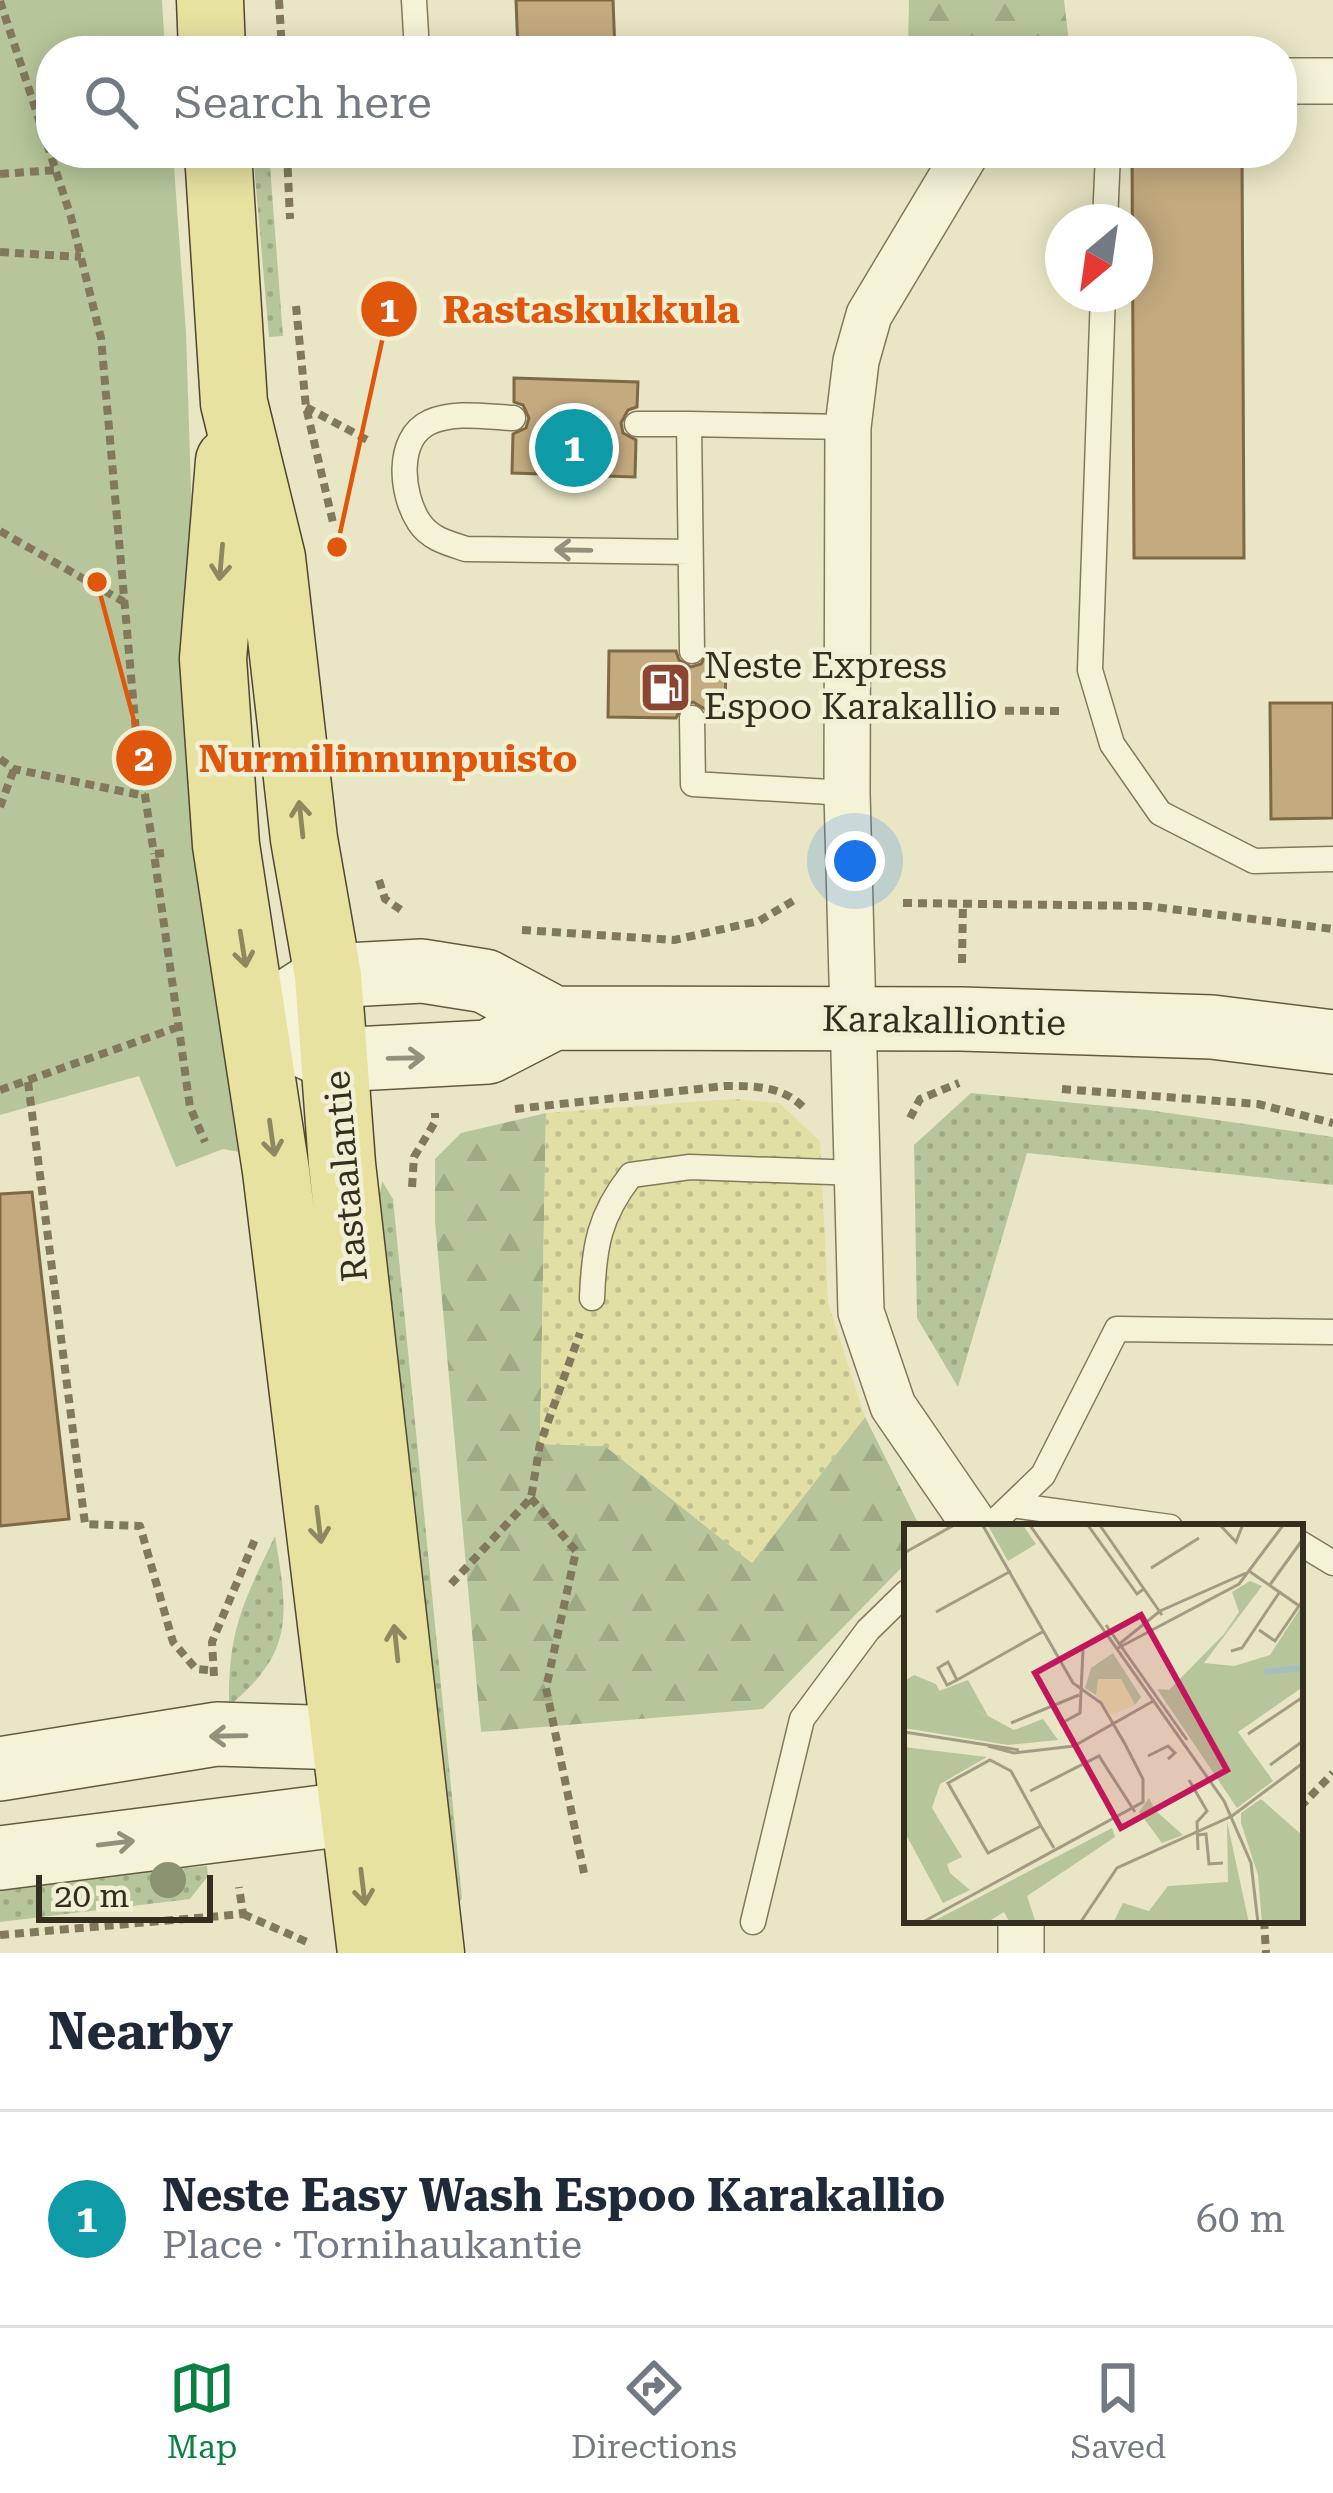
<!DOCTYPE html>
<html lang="en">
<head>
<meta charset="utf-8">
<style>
	:root { --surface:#fff; --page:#f6f6f7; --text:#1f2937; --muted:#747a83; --line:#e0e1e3; --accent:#0b8043 }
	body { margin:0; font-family:"Roboto Serif",serif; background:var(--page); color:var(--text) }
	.compass { position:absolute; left:1045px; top:204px; width:108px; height:108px; border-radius:50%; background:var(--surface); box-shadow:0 6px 30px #0003; rotate:209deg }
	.scale { position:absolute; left:36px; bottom:30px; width:177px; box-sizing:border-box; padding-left:12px; border:6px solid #342e1f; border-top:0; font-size:33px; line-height:42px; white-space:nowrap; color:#342e1f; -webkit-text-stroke:9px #f1efd4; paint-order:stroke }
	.you { position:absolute; left:855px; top:861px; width:42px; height:42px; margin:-30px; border:9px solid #fff; border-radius:50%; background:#1a73e8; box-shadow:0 0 0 18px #1a73e833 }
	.badge { display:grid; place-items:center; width:78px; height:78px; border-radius:50%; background:var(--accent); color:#fff; font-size:39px; font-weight:700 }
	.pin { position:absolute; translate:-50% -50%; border:6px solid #fff; box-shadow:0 3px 12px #0006 }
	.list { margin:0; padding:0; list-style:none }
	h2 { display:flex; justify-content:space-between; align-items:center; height:156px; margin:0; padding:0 48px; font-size:51px }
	h2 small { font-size:39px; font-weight:400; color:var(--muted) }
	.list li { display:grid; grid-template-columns:78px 1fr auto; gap:36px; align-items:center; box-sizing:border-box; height:216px; padding:0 48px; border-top:3px solid var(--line) }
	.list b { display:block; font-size:45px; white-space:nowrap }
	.list p { margin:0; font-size:39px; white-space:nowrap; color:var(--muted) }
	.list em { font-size:39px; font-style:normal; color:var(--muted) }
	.icon { flex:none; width:66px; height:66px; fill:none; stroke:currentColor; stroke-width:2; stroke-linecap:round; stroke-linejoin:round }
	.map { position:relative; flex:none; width:1333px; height:1953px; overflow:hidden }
	.search { position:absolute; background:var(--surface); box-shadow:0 6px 30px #0003; left:36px; right:36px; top:36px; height:132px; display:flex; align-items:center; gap:30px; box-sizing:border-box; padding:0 42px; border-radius:48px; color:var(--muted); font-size:45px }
	.sheet { height:372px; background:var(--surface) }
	nav { display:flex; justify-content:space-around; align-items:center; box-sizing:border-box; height:168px; border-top:3px solid var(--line); background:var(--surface); font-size:33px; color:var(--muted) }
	nav a { display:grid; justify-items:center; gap:6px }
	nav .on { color:var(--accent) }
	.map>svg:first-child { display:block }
	.grass { fill:url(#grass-dots) }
	.forest { fill:url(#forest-firs) }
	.sand { fill:url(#sand-dots) }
	.park { fill:#b7c69a }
	.building { fill:#c3aa7f; stroke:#7f6945; stroke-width:3 }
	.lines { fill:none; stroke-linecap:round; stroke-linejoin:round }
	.lane-casing { stroke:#82795d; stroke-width:27 }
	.street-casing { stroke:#82795d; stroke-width:48 }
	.secondary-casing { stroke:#645a40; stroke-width:66 }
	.primary-casing { stroke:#504631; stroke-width:69 }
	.path { stroke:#82795d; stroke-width:8; stroke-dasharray:9 6; stroke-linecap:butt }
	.lane { stroke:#f5f3d7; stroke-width:24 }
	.street { stroke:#f5f3d7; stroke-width:45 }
	.secondary { stroke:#f5f3d7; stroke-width:63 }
	.primary { stroke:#e8e2a1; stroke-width:66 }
	.tree { fill:#8a926f }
	.oneway { stroke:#94907b }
	.oneway2 { stroke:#8e8860 }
	.labels { text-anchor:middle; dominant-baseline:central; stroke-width:9; stroke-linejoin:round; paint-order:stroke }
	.poi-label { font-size:36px; fill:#342e1f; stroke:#f1efd4; text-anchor:start }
	.street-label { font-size:36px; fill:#342e1f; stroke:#f1efd4 }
	.inset-river { fill:none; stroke:#a6bdbb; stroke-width:6 }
	.inset-road { fill:none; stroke:#a19c83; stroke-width:3 }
	.view { fill:#c2185b; fill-opacity:0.15; stroke:#c2185b; stroke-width:6 }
	.inset-edge { fill:none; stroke:#342e1f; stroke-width:6 }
	.leader { fill:none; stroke:#df570d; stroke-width:4.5 }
	.callout-dot { fill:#df570d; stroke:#f1efd4; stroke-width:4.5 }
	.mark-label { font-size:36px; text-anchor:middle; font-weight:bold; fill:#fff }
	.callout-label { font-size:39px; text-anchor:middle; font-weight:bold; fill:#df570d; stroke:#f1efd4; stroke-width:9; stroke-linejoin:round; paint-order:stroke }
</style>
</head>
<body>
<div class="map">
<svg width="1333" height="1953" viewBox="0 0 1333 1953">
	<defs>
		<pattern id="grass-dots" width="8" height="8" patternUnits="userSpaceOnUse" patternTransform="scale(3)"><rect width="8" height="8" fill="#b7c69a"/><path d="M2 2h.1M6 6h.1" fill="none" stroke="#9eaa84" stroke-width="1.8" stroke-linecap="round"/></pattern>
		<pattern id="forest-firs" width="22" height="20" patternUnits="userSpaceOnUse" patternTransform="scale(3)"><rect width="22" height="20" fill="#b7c69a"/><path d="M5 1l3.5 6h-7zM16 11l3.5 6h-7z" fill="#9eaa84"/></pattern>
		<pattern id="sand-dots" width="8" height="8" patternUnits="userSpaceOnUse" patternTransform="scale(3)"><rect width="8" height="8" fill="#e2dfa5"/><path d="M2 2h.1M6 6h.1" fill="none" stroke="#c2c08e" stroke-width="1.8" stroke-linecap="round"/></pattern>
	</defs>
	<rect width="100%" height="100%" fill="#e9e6c5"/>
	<!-- grass -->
	<path class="grass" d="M253 153H269L283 336 269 337Z
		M971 1093 1148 1110 1333 1137V1185L1027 1153 958 1387 917 1318 914 1145Z
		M382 1181 393 1199 462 1898 457 1906 374 1230Z
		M275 1536C288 1614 295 1652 229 1706 228 1630 243 1603 275 1536Z
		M207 1866 208 1876 190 1899 0 1922V1885Z"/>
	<!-- forest -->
	<path class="forest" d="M909 0H1064L1070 51H908Z
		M546 1113 540 1444 605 1446 752 1563 865 1417 920 1527H907V1562L763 1709 481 1732 435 1222V1159L461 1133Z"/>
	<!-- sand -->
	<path class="sand" d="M734 1099 779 1103 820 1141 828 1303 865 1417 752 1563 605 1446 540 1444 546 1113Z"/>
	<!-- park -->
	<path class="park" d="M0 0H162L165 51H51V153H173L186 333 202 831 239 1152 223 1149 176 1167 139 1076 0 1115Z"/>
	<!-- building -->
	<path class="building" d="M516 0H613L615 51H518Z
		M1132 153H1242L1244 558H1134Z
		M514 378 638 382 637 407 628 410 621 423 623 433 636 440 635 477 512 473 513 434 526 428 529 418 523 405 514 402Z
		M609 651H676L679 660 691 667 701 664 708 652H726L725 719H709L705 709 693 702 683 705 676 718 608 717Z
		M1270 703H1333V818L1271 819Z
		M32 1192 69 1519 0 1526V1194Z"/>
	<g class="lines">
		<defs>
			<path id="lane" d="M414 0 417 51
				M1105 222 1108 153
				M1103 294 1090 670 1112 744 1160 813 1254 861 1333 859
				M513 418C486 417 456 411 430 422 395 438 401 495 419 522 430 539 448 543 466 549L690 552
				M637 424H689
				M692 651 689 424 848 427
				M692 718 693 784 847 793
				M592 1298C594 1246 599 1216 631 1175L690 1167 858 1173
				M1012 1505 1170 1527
				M989 1527 1043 1475 1117 1329 1333 1332
				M1300 1543 1333 1563
				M753 1922 802 1719 868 1630 907 1592"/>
			<path id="street" d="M1282 81H1333
				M966 153 869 315 856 361 848 427 847 793 861 1312 893 1406 976 1527
				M1021 1920V1953"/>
			<path id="secondary" d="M286 1003 328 976 422 971 485 981 554 1018
				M255 1023 335 1060 488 1052 554 1018 961 1019 1212 1027 1333 1042
				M0 1769 217 1734 345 1738 409 1759 354 1813 0 1858"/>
			<path id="primary" d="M210 0 212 51
				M218 153 234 403 272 558 304 839 328 976 342 1164 431 1953
				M229 461 213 659 226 845 276 1171 371 1953"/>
		</defs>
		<!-- lane casing -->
		<use href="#lane" class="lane-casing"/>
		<!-- street casing -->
		<use href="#street" class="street-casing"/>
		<!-- secondary casing -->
		<use href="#secondary" class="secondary-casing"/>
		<!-- primary casing -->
		<use href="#primary" class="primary-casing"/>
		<!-- path -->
		<path class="path" d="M279 0 282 51
			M0 1 71 217 101 338 137 743 154 854
			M287 153 290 219
			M0 174 56 170
			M0 252 81 257
			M296 306 306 407 334 527
			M306 407 371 442
			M0 531 124 602
			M900 710 1059 711
			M0 759 14 769 145 796
			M0 807 14 769
			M164 853 154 854 190 1107 205 1142
			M379 880 385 899 401 910
			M903 903 1147 906 1333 929
			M522 930 674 940 759 921 798 898
			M962 963 963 903
			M28 1082 85 1524 140 1526 173 1642 196 1669 208 1670
			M1062 1089 1258 1104 1333 1123
			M0 1090 178 1027
			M515 1109 725 1086C755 1086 783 1086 804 1108
			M910 1118 920 1099 959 1083
			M412 1187 414 1157 435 1122V1113
			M531 1498 576 1551 546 1688 584 1873
			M451 1584 531 1498 540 1444 580 1333
			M214 1676 212 1642 256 1537
			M1300 1807 1333 1773
			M243 1914 307 1942
			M1264 1920 1266 1953
			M0 1935 243 1914 239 1887"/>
		<!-- lane -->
		<use href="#lane" class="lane"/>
		<!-- street -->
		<use href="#street" class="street"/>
		<!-- secondary -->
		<use href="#secondary" class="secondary"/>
		<!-- primary -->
		<use href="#primary" class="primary"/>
	</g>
	<!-- trees -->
	<circle class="tree" cx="168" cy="1880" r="18"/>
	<!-- one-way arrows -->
	<defs><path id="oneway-shaft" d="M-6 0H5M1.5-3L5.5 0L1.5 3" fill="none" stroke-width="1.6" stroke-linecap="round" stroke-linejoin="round" transform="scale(3)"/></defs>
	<g class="oneway">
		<use href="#oneway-shaft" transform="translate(573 550) rotate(-179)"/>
		<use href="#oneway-shaft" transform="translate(406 1058) rotate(-1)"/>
		<use href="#oneway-shaft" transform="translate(228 1736) rotate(179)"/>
		<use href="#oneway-shaft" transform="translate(116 1843) rotate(-7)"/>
	</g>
	<g class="oneway2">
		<use href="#oneway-shaft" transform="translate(221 562) rotate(95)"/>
		<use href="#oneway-shaft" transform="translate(301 819) rotate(-96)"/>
		<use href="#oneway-shaft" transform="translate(243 949) rotate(81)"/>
		<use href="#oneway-shaft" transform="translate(272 1138) rotate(82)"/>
		<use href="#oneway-shaft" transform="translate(319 1525) rotate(83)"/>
		<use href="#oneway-shaft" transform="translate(396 1643) rotate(-96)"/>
		<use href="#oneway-shaft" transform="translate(363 1887) rotate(83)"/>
	</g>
	<!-- icons -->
	<defs>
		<symbol id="fuel-square" viewBox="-11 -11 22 22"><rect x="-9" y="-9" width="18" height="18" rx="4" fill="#8b4633" stroke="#f1efd4"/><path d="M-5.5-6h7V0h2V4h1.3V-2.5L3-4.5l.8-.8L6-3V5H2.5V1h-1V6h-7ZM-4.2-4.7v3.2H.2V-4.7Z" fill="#fff"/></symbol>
	</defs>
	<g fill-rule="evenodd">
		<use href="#fuel-square" x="636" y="658" width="59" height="59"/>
	</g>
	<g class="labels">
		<!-- poi labels -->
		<g class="poi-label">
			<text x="704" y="666">Neste Express<tspan x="704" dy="41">Espoo Karakallio</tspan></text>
		</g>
		<!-- street labels -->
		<g class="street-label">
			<text transform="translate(944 1021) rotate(1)">Karakalliontie</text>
			<text transform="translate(346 1176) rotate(-95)">Rastaalantie</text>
		</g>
	</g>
	<!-- overview -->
	<g transform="translate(904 1524)">
		<rect width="399" height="399" fill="#e9e6c5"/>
		<path d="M64 156 84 192 73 186 51 198 35 167Z" fill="#b7c69a"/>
		<path d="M83 0H118L132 20 104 37ZM209 129 237 173 231 181 216 155H195L192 171 181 164 187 144ZM10 151 32 160 51 197 73 186 110 206 139 195 154 216 104 221 0 204V157ZM0 223 83 233 36 260 28 284 58 333 43 340 46 349 66 366 39 379 0 307ZM245 274 251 286 279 311 258 319 235 288ZM323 297 345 399H209L219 379 245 387 264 362 324 358ZM208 304 211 313 123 372 132 399H106L100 388 82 399H26Z" fill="#b7c69a"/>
		<path d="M194 155H217L231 181 208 191 192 171Z" fill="#e2dfa5"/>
		<path d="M346 57 358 62 300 139 330 142 366 131 399 80V163L334 208 369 257 333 284 253 165 265 166 320 110 335 88 328 68ZM357 275 399 312V399H358L354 351 337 299V289Z" fill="#b7c69a"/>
		<path class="inset-river" d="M360 148 399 144"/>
		<path class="inset-road" d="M125 0 320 277 347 339 354 399M183 0 233 70 241 64M195 0 258 91M315 0 332 18 339 0M0 29 52 0M247 44 295 14M345 47 394 81M365 62 399 15M32 88 107 47M202 101 283 216M355 106 371 117 399 76M214 121 256 87 342 49M214 124 335 60 380 0M327 127 338 124 375 69M53 156 44 138 34 144 43 161 53 156 140 107M107 199 175 171M156 200 176 189 179 126M0 208 115 226M344 210 399 173M84 222 110 229 170 222 251 176M244 232 264 222 271 229 264 235M366 241 399 217M285 256 303 287 293 298 294 326M126 267 195 232 231 288M137 302 107 247 86 236 44 259 84 329 137 302 150 324M294 311 302 310 305 340 319 339M17 399 239 278V255L221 220 197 179 169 159 78 0M176 399 213 344 328 292 399 239"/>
		<path class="view" d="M237 91 323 246 217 304 131 149Z"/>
		<rect width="399" height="399" class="inset-edge"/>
	</g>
	<!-- callouts -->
	<path class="leader" d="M337 547L389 309M97 582L144 758"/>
	<g class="callout-dot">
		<circle cx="337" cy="547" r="12"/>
		<circle cx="97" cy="582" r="12"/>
		<circle cx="389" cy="309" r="30"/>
		<circle cx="144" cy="758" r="30"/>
	</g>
	<g class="mark-label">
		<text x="389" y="322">1</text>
		<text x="144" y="771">2</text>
	</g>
	<g class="callout-label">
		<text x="591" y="323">Rastaskukkula</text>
		<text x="388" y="772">Nurmilinnunpuisto</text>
	</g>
</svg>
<svg class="compass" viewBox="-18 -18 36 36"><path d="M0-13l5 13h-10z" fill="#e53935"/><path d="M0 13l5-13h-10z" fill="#747a83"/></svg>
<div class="scale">20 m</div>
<div class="you"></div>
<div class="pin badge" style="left:574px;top:448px;background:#0f9aa8">1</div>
<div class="search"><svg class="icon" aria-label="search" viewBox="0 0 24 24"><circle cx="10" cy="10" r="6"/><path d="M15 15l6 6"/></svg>Search here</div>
</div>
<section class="sheet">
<h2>Nearby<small></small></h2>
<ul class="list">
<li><span class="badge" style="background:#0f9aa8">1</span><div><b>Neste Easy Wash Espoo Karakallio</b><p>Place · Tornihaukantie</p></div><em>60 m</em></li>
</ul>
</section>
<nav>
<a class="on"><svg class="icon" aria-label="map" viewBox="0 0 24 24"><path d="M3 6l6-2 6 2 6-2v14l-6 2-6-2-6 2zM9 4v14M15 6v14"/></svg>Map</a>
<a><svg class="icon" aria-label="directions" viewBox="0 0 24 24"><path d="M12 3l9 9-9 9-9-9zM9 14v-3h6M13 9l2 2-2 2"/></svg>Directions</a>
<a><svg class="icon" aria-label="saved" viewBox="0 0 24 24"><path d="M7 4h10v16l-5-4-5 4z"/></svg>Saved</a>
</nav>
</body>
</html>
